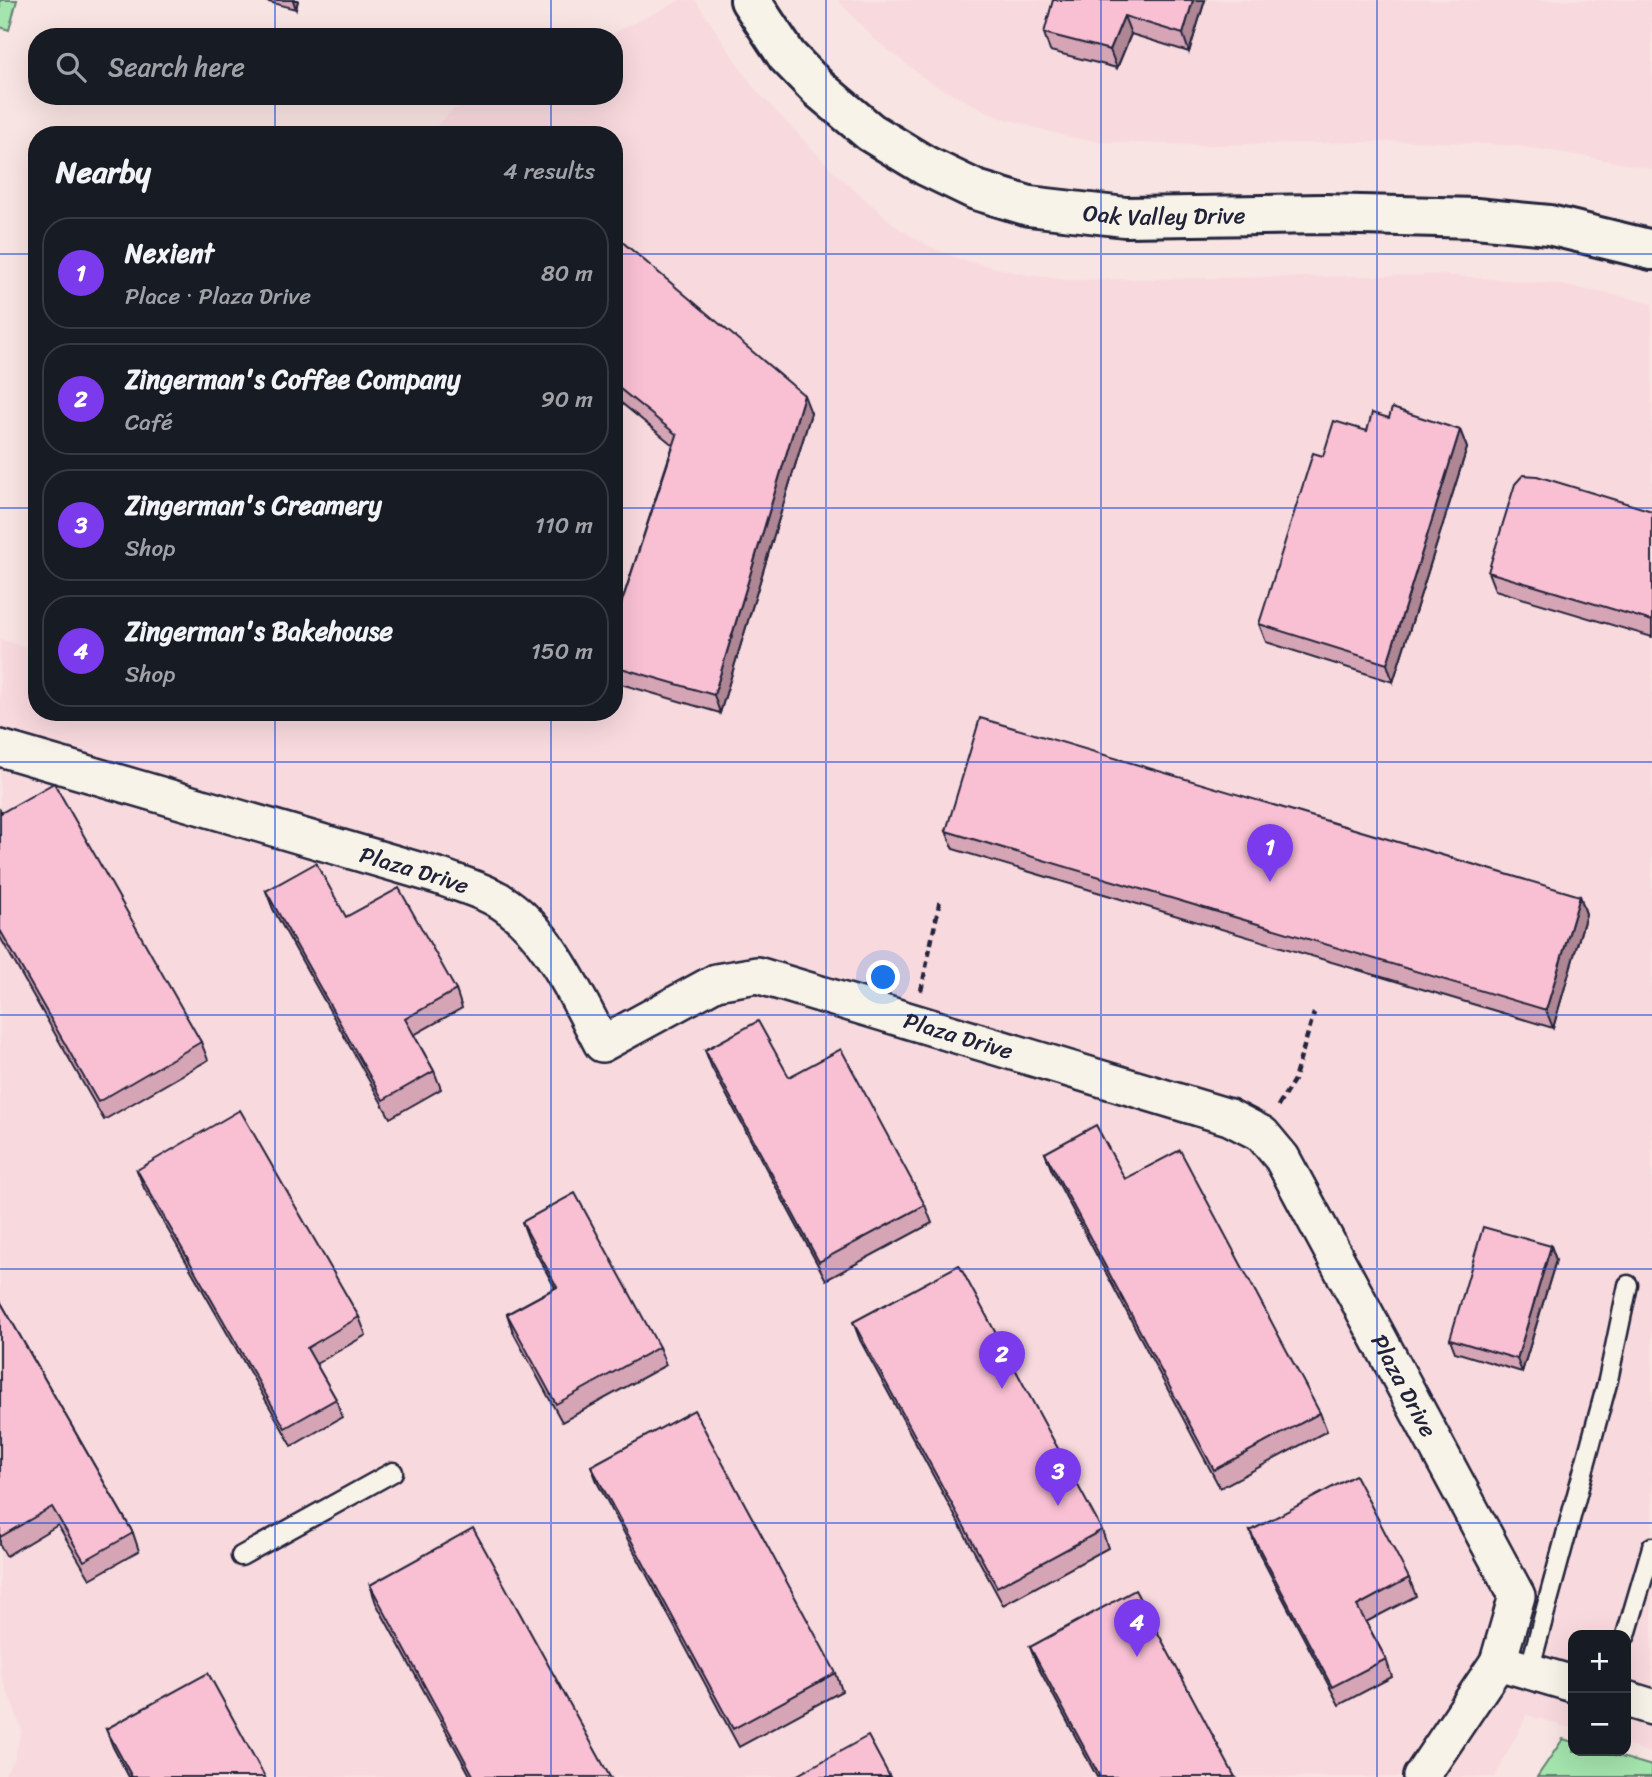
<!DOCTYPE html>
<html lang="en">
<head>
<meta charset="utf-8">
<style>
	:root { --surface:#171b24; --page:#20242c; --text:#f1f3f6; --muted:#9ea1a6; --line:#363941; --accent:#7c3aed }
	body { margin:0; font-family:Sriracha,sans-serif; background:var(--page); color:var(--text) }
	.controls { position:absolute; right:21px; bottom:21px; display:grid; overflow:hidden; border-radius:14px; box-shadow:0 7px 28px #0002 }
	.controls button { width:63px; height:63px; display:grid; place-items:center; padding:0; border:0; border-bottom:2px solid var(--line); background:var(--surface); color:var(--text); font:35px sans-serif }
	.you { position:absolute; left:884px; top:978px; width:24px; height:24px; margin:-18px; border:5px solid #fff; border-radius:50%; background:#1a73e8; box-shadow:0 0 0 10px #1a73e833 }
	.badge { display:grid; place-items:center; width:46px; height:46px; border-radius:50%; background:var(--accent); color:#fff; font-size:23px; font-weight:700 }
	.pin { position:absolute; translate:-50% -58px; filter:drop-shadow(0 2px 4px #0008) }
	.pin::after { content:''; position:absolute; top:37px; width:24px; height:21px; background:inherit; clip-path:polygon(0 0,100% 0,50% 100%) }
	.list { margin:0; padding:0; list-style:none }
	h2 { display:flex; justify-content:space-between; align-items:center; height:91px; margin:0; padding:0 28px; font-size:30px }
	h2 small { font-size:23px; font-weight:400; color:var(--muted) }
	.list li { display:grid; grid-template-columns:46px 1fr auto; gap:21px; align-items:center; box-sizing:border-box; height:112px; margin:0 14px 14px; padding:0 14px; border:2px solid var(--line); border-radius:28px }
	.list b { display:block; font-size:26px; white-space:nowrap }
	.list p { margin:0; font-size:23px; white-space:nowrap; color:var(--muted) }
	.list em { font-size:23px; font-style:normal; color:var(--muted) }
	.icon { flex:none; width:38px; height:38px; fill:none; stroke:currentColor; stroke-width:2; stroke-linecap:round; stroke-linejoin:round }
	.map { position:relative; flex:none; width:1652px; height:1777px; overflow:hidden }
	.search { position:absolute; background:var(--surface); box-shadow:0 7px 28px #0002; left:28px; top:28px; width:595px; height:77px; display:flex; align-items:center; gap:18px; box-sizing:border-box; padding:0 24px; border-radius:28px; color:var(--muted); font-size:26px }
	.panel { position:absolute; background:var(--surface); box-shadow:0 7px 28px #0002; left:28px; top:126px; width:595px; height:595px; border-radius:28px }
	.map>svg:first-child { display:block }
	.built { fill:#f8d9de }
	.green { fill:#a4e4ad; stroke:#638374; stroke-width:2 }
	.lines { fill:none; stroke-linecap:round; stroke-linejoin:round }
	.service-casing { stroke:#22223b; stroke-width:23 }
	.minor-casing { stroke:#22223b; stroke-width:40 }
	.tertiary-casing { stroke:#22223b; stroke-width:44 }
	.path { stroke:#22223b; stroke-width:4.5; stroke-dasharray:7 5; stroke-linecap:butt }
	.service { stroke:#f7f3e8; stroke-width:18 }
	.minor { stroke:#f7f3e8; stroke-width:35 }
	.tertiary { stroke:#f7f3e8; stroke-width:38 }
	.wall { fill:#d6a5b5; stroke:#22223b; stroke-width:2 }
	.shaded-wall { fill:#ae8694; stroke:#22223b; stroke-width:2 }
	.building { fill:#f9c0d3; stroke:#22223b; stroke-width:2 }
	.grid { fill:none; stroke:#1d4ed8; stroke-width:2; stroke-opacity:0.55 }
	.labels { text-anchor:middle; dominant-baseline:central; stroke-width:5; stroke-linejoin:round; paint-order:stroke }
	.street-label { font-size:23px; fill:#22223b; stroke:#f7f3e8 }
</style>
</head>
<body>
<div class="map">
<svg width="1652" height="1777" viewBox="0 0 1652 1777">
	<rect width="100%" height="100%" fill="#f8e4e2"/>
	<filter id="ink" filterUnits="userSpaceOnUse"><feTurbulence type="fractalNoise" baseFrequency=".0143" numOctaves="2"/><feDisplacementMap in="SourceGraphic" scale="14" xChannelSelector="R" yChannelSelector="G"/><feConvolveMatrix kernelMatrix="1 2 1 2 8 2 1 2 1" color-interpolation-filters="sRGB"/></filter>
	<g filter="url(#ink)">
		<!-- built -->
		<path class="built" d="M681 0H695L753 87 835 173 899 229 931 247 959 259 1026 275 1068 280 1442 275 1555 284 1620 296 1652 304V1753L1626 1745V1635H1573V1729L1527 1715 1495 1777H3L14 1760 22 1730 0 1672V639L37 651V712H614V135H428L451 111 482 96H614V37H605Z
			M838 0H1652V169L1584 156 1520 146 1468 143 1415 141 1204 145 1106 142 1069 137 996 116 931 83 873 38Z"/>
		<!-- green -->
		<path class="green" d="M0 0H17L9 30 0 27Z
			M1563 1739 1573 1742V1751H1601L1652 1766V1777H1537Z"/>
		<g class="lines">
			<defs>
				<path id="service" d="M241 1556 393 1472
					M1626 1635 1652 1547
					M1529 1671 1608 1380 1628 1285"/>
				<g id="minor">
					<path id="s1" d="M0 748 441 877C457 883 475 888 491 896 543 920 576 995 602 1044L716 982 757 975 1229 1117 1262 1134 1282 1158 1517 1596 1498 1662 1421 1777"/>
					<path d="M1498 1662 1573 1684"/>
					<path d="M1626 1699 1652 1707"/>
				</g>
				<g id="tertiary">
					<path id="s2" d="M750 0 787 56 819 89 870 132 926 166 976 190 1029 206 1125 217 1323 214 1476 218 1549 225 1652 250"/>
				</g>
			</defs>
			<!-- service casing -->
			<use href="#service" class="service-casing"/>
			<!-- minor casing -->
			<use href="#minor" class="minor-casing"/>
			<!-- tertiary casing -->
			<use href="#tertiary" class="tertiary-casing"/>
			<!-- path -->
			<path class="path" d="M921 991 940 900
				M1278 1106 1294 1080 1314 1013"/>
			<!-- service -->
			<use href="#service" class="service"/>
			<!-- minor -->
			<use href="#minor" class="minor"/>
			<!-- tertiary -->
			<use href="#tertiary" class="tertiary"/>
		</g>
		<!-- wall -->
		<path class="wall" d="M261 0H298L296 9Z
			M1205 0 1189 52 1131 34 1117 68 1050 51 1044 33Z
			M614 235 811 413 720 713 614 682V626L673 445 614 397Z
			M1389 418 1460 430 1467 448 1393 682 1266 642 1259 624 1323 456Z
			M1652 511V637L1495 590 1488 572Z
			M0 810 201 1042 208 1060 104 1120 0 937Z
			M946 831 1580 896 1586 914 1553 1028 953 849Z
			M266 891 456 990 462 1008 414 1035 434 1071 441 1089 390 1118 273 909Z
			M705 1050 789 1077 925 1205 932 1223 826 1280 712 1068Z
			M1045 1153 1125 1179 1320 1413 1327 1431 1220 1488 1052 1171Z
			M137 1170 359 1317 366 1335 316 1364 336 1399 342 1417 292 1446 144 1188Z
			M522 1222 659 1347 666 1365 562 1422 513 1332 507 1314 555 1288 529 1240Z
			M1551 1246 1556 1260 1522 1372 1455 1352 1450 1339Z
			M0 1301 133 1533 139 1551 90 1579 58 1525 6 1556 0 1545Z
			M853 1322 1102 1530 1108 1548 1003 1605 860 1340Z
			M591 1466 836 1673 842 1691 739 1747 598 1484Z
			M1250 1531 1409 1578 1416 1596 1366 1622 1386 1659 1392 1677 1339 1705 1257 1549Z
			M370 1585 610 1777H471L376 1603Z
			M1030 1647 1235 1777H1097L1037 1665Z
			M106 1729 265 1777H129L113 1747Z"/>
		<!-- shaded-wall -->
		<path class="shaded-wall" d="M293 0H298L296 9Z
			M1193 0H1205L1189 52 1183 34Z
			M1124 16 1131 34 1117 68 1110 50Z
			M804 395 811 413 720 713 714 695Z
			M1460 430 1467 448 1393 682 1387 664Z
			M1580 896 1586 914 1553 1028 1546 1010Z
			M1551 1246 1556 1260 1522 1372 1517 1359Z"/>
		<!-- building -->
		<path class="building" d="M1053 0H1193L1183 34 1124 16 1110 50 1044 33Z
			M614 235 804 395 714 695 614 666V626L677 435 614 384Z
			M1392 408 1460 430 1387 664 1259 624 1313 453 1323 456 1334 421 1367 431 1372 413 1389 418Z
			M1523 475 1537 476 1652 511V621L1488 572 1515 484Z
			M980 718 1580 896 1546 1010 946 831Z
			M54 783 201 1042 98 1102 0 930V810L1 813Z
			M316 863 346 917 399 888 456 990 405 1019 434 1071 383 1100 266 891Z
			M758 1021 789 1077 841 1049 925 1205 819 1262 705 1050Z
			M240 1110 359 1317 307 1348 336 1399 285 1428 137 1170Z
			M1096 1125 1125 1179 1180 1150 1320 1413 1214 1470 1045 1153Z
			M575 1193 659 1347 556 1404 507 1314 557 1287 522 1222Z
			M1483 1227 1551 1246 1517 1359 1450 1339Z
			M959 1265 1102 1530 997 1587 853 1322Z
			M0 1301 133 1533 84 1561 52 1507 0 1537Z
			M694 1410 836 1673 733 1729 591 1466Z
			M1355 1475 1409 1578 1357 1606 1386 1659 1332 1687 1250 1531Z
			M473 1528 610 1777H474L370 1585Z
			M1135 1590 1235 1777H1100L1030 1647Z
			M208 1673 265 1777H132L106 1729Z
			M868 1736 890 1777H794Z"/>
	</g>
	<!-- grid -->
	<path class="grid" d="M275 0V37M551 0V37M826 0V1777M1101 0V1777M1377 0V1777M275 96V135M551 96V135M0 254H37M614 254H1652M0 508H37M614 508H1652M275 712V1777M551 712V1777M0 762H1652M0 1015H1652M0 1269H1652M0 1523H1652"/>
	<g class="labels">
		<!-- street labels -->
		<g class="street-label">
			<text stroke="none"><textPath href="#s2" startOffset="492">Oak Valley Drive</textPath></text>
			<text stroke="none"><textPath href="#s1" startOffset="432">Plaza Drive</textPath></text>
			<text stroke="none"><textPath href="#s1" startOffset="1083">Plaza Drive</textPath></text>
			<text stroke="none"><textPath href="#s1" startOffset="1692">Plaza Drive</textPath></text>
		</g>
	</g>
</svg>
<div class="controls">
<button>+</button>
<button>−</button>
</div>
<div class="you"></div>
<div class="pin badge" style="left:1270px;top:882px">1</div>
<div class="pin badge" style="left:1002px;top:1389px">2</div>
<div class="pin badge" style="left:1058px;top:1506px">3</div>
<div class="pin badge" style="left:1137px;top:1657px">4</div>
<div class="search"><svg class="icon" aria-label="search" viewBox="0 0 24 24"><circle cx="10" cy="10" r="6"/><path d="M15 15l6 6"/></svg>Search here</div>
<section class="panel">
<h2>Nearby<small>4 results</small></h2>
<ul class="list">
<li><span class="badge">1</span><div><b>Nexient</b><p>Place · Plaza Drive</p></div><em>80 m</em></li>
<li><span class="badge">2</span><div><b>Zingerman's Coffee Company</b><p>Café</p></div><em>90 m</em></li>
<li><span class="badge">3</span><div><b>Zingerman's Creamery</b><p>Shop</p></div><em>110 m</em></li>
<li><span class="badge">4</span><div><b>Zingerman's Bakehouse</b><p>Shop</p></div><em>150 m</em></li>
</ul>
</section>
</div>
</body>
</html>
